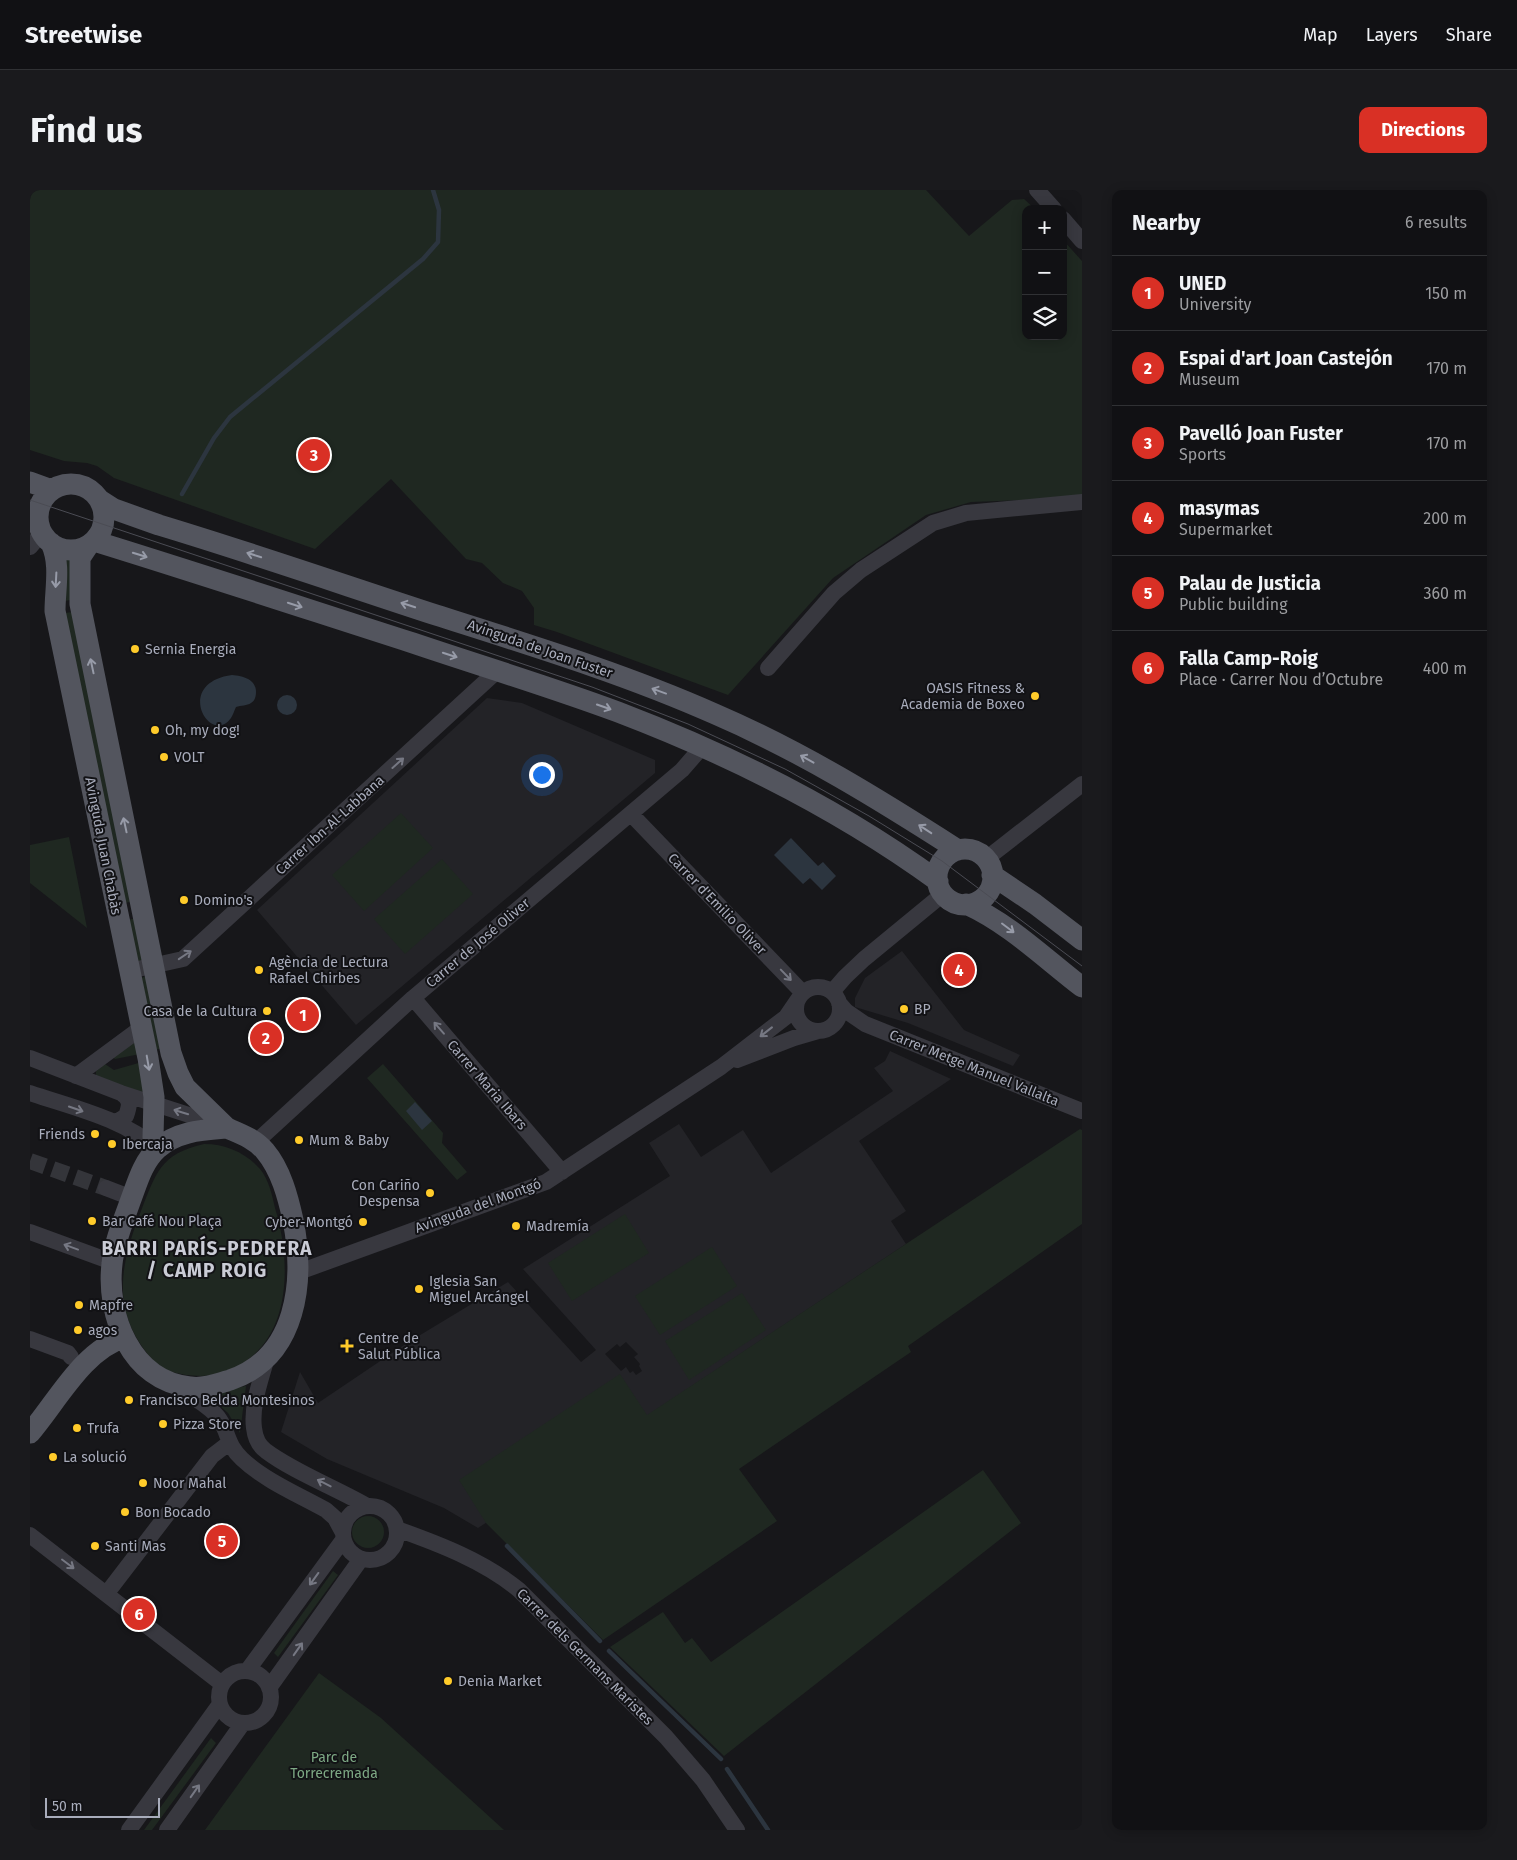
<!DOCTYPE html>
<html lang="en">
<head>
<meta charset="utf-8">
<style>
	:root { --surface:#111114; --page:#1a1a1d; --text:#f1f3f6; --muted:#9c9da0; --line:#303134; --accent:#d93025 }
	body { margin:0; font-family:"Fira Sans",sans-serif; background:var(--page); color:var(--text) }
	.controls { position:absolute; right:15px; top:15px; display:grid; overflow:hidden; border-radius:10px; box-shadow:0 2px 12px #0003 }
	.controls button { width:45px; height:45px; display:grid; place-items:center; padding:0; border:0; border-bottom:1px solid var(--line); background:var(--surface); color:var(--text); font:25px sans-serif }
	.scale { position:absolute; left:15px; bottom:12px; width:115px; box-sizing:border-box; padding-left:5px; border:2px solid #a8acbb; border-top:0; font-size:14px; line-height:18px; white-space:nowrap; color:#a8acbb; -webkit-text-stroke:4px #121215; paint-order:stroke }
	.you { position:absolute; left:511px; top:584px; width:18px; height:18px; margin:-12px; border:4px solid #fff; border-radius:50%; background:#1a73e8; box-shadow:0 0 0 8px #1a73e833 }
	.badge { display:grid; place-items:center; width:32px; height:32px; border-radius:50%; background:var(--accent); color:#fff; font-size:16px; font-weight:700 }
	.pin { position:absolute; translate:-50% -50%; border:2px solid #fff; box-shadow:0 1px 5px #0006 }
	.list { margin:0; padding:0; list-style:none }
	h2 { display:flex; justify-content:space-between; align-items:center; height:65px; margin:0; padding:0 20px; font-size:21px }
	h2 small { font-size:16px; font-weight:400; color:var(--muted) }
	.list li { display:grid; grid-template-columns:32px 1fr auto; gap:15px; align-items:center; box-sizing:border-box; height:75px; padding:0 20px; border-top:1px solid var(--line) }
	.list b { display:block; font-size:19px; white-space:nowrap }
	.list p { margin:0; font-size:16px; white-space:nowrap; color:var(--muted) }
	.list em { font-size:16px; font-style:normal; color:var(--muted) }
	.icon { flex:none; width:28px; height:28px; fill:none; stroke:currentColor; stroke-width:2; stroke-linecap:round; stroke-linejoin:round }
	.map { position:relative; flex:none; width:1052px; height:1640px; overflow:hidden; border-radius:10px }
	header { display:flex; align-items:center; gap:30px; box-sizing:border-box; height:70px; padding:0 25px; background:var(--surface); border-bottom:1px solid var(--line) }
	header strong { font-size:24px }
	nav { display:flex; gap:28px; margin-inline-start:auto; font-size:18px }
	.intro { display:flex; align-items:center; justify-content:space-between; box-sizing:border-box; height:120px; padding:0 30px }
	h1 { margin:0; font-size:35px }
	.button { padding:12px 22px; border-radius:10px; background:var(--accent); color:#fff; font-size:18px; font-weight:700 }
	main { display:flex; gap:30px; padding:0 30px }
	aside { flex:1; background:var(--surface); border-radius:10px; box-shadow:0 2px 12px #0003 }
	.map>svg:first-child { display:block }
	.built { fill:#232327; fill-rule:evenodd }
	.green { fill:#1f2821 }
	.water { fill:#2c353f }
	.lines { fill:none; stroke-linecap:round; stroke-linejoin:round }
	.stream { stroke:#2c353f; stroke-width:4.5 }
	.minor-tunnel { stroke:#34353a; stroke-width:16; stroke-dasharray:16 8; stroke-linecap:butt }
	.minor { stroke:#38383f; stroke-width:16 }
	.major { stroke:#53555e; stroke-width:21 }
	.tram { stroke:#4b4c54; stroke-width:1 }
	.oneway { stroke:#979ba8 }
	.oneway2 { stroke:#767883 }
	.poi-dot { fill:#ffcb2a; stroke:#121215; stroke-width:2 }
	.labels { text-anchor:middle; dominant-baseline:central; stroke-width:4; stroke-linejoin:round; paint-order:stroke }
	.poi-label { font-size:14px; fill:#a8acbb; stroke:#121215; text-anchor:start }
	.street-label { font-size:14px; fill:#a8acbb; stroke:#121215 }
	.park-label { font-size:14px; fill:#7da884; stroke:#121215 }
	.district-label { font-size:19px; font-weight:bold; letter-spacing:1px; fill:#caccd6; stroke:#121215 }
</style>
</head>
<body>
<header>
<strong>Streetwise</strong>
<nav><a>Map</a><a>Layers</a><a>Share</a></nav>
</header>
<div class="intro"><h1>Find us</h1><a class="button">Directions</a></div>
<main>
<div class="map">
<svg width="1052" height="1640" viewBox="0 0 1052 1640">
	<rect width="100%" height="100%" fill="#17171a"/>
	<!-- built -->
	<path class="built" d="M457 508 492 513 625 570V583L326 835 227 720Z
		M872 761 934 840 990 865 983 876 878 833 825 817V808L835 788Z
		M860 861 921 889 829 951 876 1021 861 1031 876 1054 448 1338 414 1318 297 1269 251 1242 270 1182 288 1213 377 1153 478 1092 551 1172 566 1160 493 1079 640 986 619 953 649 934 671 967 713 940 741 983 863 901 844 878 855 871ZM596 1152 608 1164 604 1167 610 1174 609 1176 612 1181 606 1185 603 1181 600 1183 596 1177 591 1181 575 1164 587 1154 590 1157Z"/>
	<!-- green -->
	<path class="green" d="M0 0H896L939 46 982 10 994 9 1005 19H996V146H1033V50L1052 71V308L941 312 896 325 803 388 698 505 527 442 504 435V418L492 401 473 393 452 373 436 369 361 289 285 359 84 288 67 276 57 273 34 271 0 260Z
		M35 370H43L41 410 34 411Z
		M42 422 104 711 95 713 35 423Z
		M371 623 403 658 334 721 302 685Z
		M39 647 57 738 0 693V655Z
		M412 669 443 704 375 764 344 729Z
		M106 728 114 770 107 772 98 730Z
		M118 786 133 858 125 860 110 788Z
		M104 851 110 864 85 869 83 867Z
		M112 872 114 904 66 886V881L75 874 84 880Z
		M353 874 413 943 412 953 437 982 427 990 337 888Z
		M1050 939 1052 940V1034L878 1156 881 1162 709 1279 747 1331 573 1450 456 1333 429 1290 590 1184 617 1225Z
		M174 954C196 954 216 963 230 979 239 990 242 1005 245 1018 261 1070 263 1148 206 1177 195 1182 183 1186 170 1186 152 1185 135 1183 122 1169 80 1121 90 1075 111 1021 126 983 130 964 174 954Z
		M595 1024 619 1063 542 1111 518 1073Z
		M682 1057 707 1096 630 1145 605 1106Z
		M712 1103 736 1140 659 1190 635 1151Z
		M216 1196 210 1243 198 1223 182 1209 181 1206 183 1203Z
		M953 1280 991 1333 694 1566 580 1457 633 1422 655 1453 662 1448 681 1472Z
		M322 1342a16 16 0 1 1 32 0a16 16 0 1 1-32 0Z
		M303 1381 308 1385 248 1467 244 1463Z
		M289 1483 351 1528 474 1640H175Z
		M181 1548 186 1553 122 1640H114Z"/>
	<!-- water -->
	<path class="water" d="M202 485C213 486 226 489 226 502 226 506 225 511 221 513 217 516 211 515 206 517 204 521 203 525 201 528 180 557 143 493 202 485Z
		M247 515a10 10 0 1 1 20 0a10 10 0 1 1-20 0Z
		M761 648 788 676 793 672 806 686 792 700 780 688 773 694 744 665Z
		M385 912 402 931 392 940 376 921Z"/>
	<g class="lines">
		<!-- stream -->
		<path class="stream" d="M152 304 184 248 200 227 393 69 408 52 409 20 403 0
			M477 1356 570 1451
			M579 1461 691 1569
			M697 1579 738 1640"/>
		<!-- minor-tunnel -->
		<path class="minor-tunnel" d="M0 971 76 998"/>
		<!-- minor -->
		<path class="minor" d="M1007 0 1024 19
			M1033 29 1052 51
			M0 357 12 343
			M738 478 804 403 831 380 903 333 936 323 1052 312
			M601 624 773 803
			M956 669 1052 594
			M99 781 153 769 467 481
			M766 819a22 22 0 1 1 44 0a22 22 0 1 1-44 0Z
			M802 802 815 787 834 769 913 704
			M383 808 532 982
			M809 813 816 821 835 834 1052 921
			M0 868 91 903 193 936
			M707 870 764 848 788 841
			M46 886 111 838
			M0 903C44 918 92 928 127 959
			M86 932 96 926C100 915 101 910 91 903
			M226 952 383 808 652 580 672 557
			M76 998 102 1008
			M0 1042 82 1072
			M269 1082 516 992 691 877 756 827 769 808
			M0 1149 38 1163 41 1167
			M237 1167C231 1190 221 1215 224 1238 225 1247 229 1256 236 1261 264 1282 306 1298 337 1316
			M144 1195C158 1205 181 1216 190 1230 199 1244 197 1255 212 1269 234 1290 269 1305 296 1320L305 1328 312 1341
			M313 1343a27 27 0 1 1 54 0a27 27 0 1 1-54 0Z
			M367 1339C409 1354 454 1371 489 1400L636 1547 673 1590 707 1640
			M0 1345 192 1494
			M77 1403 182 1266 199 1253
			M217 1481 313 1350
			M189 1507a26 26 0 1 1 52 0a26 26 0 1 1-52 0Z
			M239 1498 331 1369
			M99 1640 190 1514
			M137 1640 213 1533"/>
		<!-- major -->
		<path class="major" d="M0 292 22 300
			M8 327a33 33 0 1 1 66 0a33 33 0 1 1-66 0Z
			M70 310 84 319 129 335C222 363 314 395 406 425 500 455 595 484 685 524 771 561 850 610 928 660
			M64 351C171 384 277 419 383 453 451 476 521 497 588 522 698 564 812 621 908 691
			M21 353C31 374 25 399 25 421L118 868 124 907 123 947 127 959
			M58 356 50 368V414L141 863 148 883 155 897 197 938
			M907 687a28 28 0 1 1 56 0a28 28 0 1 1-56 0Z
			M962 685 1005 714 1052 750
			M936 714C980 734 1014 768 1052 797
			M197 938C211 944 225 949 235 961 251 980 258 1007 263 1030 275 1090 268 1167 200 1190 187 1194 173 1199 160 1197 101 1191 76 1125 82 1074 84 1053 93 1032 100 1012 107 994 112 973 127 959 147 941 172 940 197 938Z
			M0 1243C26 1213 54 1159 94 1148"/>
		<!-- tram -->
		<path class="tram" d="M0 310 562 497 658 534 755 579 839 626 912 671 1052 776"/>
	</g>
	<!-- one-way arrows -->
	<defs><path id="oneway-shaft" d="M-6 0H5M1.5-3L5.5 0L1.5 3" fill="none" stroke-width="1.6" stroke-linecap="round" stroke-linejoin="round" transform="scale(1.25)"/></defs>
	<g class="oneway">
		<use href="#oneway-shaft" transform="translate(110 365) rotate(17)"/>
		<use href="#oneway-shaft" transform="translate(224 365) rotate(-162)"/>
		<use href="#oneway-shaft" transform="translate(26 390) rotate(93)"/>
		<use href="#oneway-shaft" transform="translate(265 415) rotate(18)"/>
		<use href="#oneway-shaft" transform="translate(378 415) rotate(-162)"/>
		<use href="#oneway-shaft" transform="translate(420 465) rotate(18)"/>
		<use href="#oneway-shaft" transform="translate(62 476) rotate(-102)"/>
		<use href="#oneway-shaft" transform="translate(629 501) rotate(-160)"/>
		<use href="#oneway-shaft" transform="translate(574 517) rotate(19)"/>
		<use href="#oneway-shaft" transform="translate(777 569) rotate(-151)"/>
		<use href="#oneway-shaft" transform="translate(95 635) rotate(-102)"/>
		<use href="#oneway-shaft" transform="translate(895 639) rotate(-147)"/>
		<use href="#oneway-shaft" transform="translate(978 738) rotate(37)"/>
		<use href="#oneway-shaft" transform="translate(118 873) rotate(80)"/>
	</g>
	<g class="oneway2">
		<use href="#oneway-shaft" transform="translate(368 573) rotate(-42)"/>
		<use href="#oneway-shaft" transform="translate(155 765) rotate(-34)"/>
		<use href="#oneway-shaft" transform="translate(756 785) rotate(46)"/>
		<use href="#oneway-shaft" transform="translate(409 838) rotate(-131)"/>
		<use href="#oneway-shaft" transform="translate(736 842) rotate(142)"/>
		<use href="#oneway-shaft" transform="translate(46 919) rotate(19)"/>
		<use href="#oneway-shaft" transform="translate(151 922) rotate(-163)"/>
		<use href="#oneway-shaft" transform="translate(41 1057) rotate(-160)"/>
		<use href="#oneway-shaft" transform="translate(294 1293) rotate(-153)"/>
		<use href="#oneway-shaft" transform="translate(38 1374) rotate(37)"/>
		<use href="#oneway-shaft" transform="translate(284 1389) rotate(126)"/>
		<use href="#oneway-shaft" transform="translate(268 1459) rotate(-55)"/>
		<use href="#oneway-shaft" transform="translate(165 1601) rotate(-55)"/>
	</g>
	<!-- markers -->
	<g class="poi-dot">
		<circle cx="105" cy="459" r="5"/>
		<circle cx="1005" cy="506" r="5"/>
		<circle cx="125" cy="540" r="5"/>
		<circle cx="134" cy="567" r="5"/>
		<circle cx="154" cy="710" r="5"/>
		<circle cx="229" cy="780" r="5"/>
		<circle cx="874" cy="819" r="5"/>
		<circle cx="237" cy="821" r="5"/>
		<circle cx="65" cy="944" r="5"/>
		<circle cx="269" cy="950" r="5"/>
		<circle cx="82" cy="954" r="5"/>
		<circle cx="400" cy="1003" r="5"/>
		<circle cx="62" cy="1031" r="5"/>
		<circle cx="333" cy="1032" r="5"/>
		<circle cx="486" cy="1036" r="5"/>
		<circle cx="389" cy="1099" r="5"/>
		<circle cx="49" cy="1115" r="5"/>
		<circle cx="48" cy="1140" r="5"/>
		<path d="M314.5 1148.5h5v5h5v5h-5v5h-5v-5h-5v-5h5z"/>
		<circle cx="99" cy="1210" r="5"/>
		<circle cx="133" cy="1234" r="5"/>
		<circle cx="47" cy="1238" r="5"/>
		<circle cx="23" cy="1267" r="5"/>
		<circle cx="113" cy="1293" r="5"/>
		<circle cx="95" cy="1322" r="5"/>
		<circle cx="65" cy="1356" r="5"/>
		<circle cx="418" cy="1491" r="5"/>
	</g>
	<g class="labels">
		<!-- poi labels -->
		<g class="poi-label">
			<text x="115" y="459">Sernia Energia</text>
			<text x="995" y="498" text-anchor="end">OASIS Fitness &amp;<tspan x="995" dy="16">Academia de Boxeo</tspan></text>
			<text x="135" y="540">Oh, my dog!</text>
			<text x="144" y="567">VOLT</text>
			<text x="164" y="710">Domino's</text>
			<text x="239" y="772">Agència de Lectura<tspan x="239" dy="16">Rafael Chirbes</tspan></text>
			<text x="884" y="819">BP</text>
			<text x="227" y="821" text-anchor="end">Casa de la Cultura</text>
			<text x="55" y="944" text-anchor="end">Friends</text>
			<text x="279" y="950">Mum &amp; Baby</text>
			<text x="92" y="954">Ibercaja</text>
			<text x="390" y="995" text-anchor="end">Con Cariño<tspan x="390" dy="16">Despensa</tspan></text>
			<text x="72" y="1031">Bar Café Nou Plaça</text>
			<text x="323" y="1032" text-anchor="end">Cyber-Montgó</text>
			<text x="496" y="1036">Madremía</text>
			<text x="399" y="1091">Iglesia San<tspan x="399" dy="16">Miguel Arcángel</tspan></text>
			<text x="59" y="1115">Mapfre</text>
			<text x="58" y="1140">agos</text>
			<text x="328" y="1148">Centre de<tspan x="328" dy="16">Salut Pública</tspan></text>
			<text x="109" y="1210">Francisco Belda Montesinos</text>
			<text x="143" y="1234">Pizza Store</text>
			<text x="57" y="1238">Trufa</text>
			<text x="33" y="1267">La solució</text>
			<text x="123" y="1293">Noor Mahal</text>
			<text x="105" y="1322">Bon Bocado</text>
			<text x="75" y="1356">Santi Mas</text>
			<text x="428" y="1491">Denia Market</text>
		</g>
		<!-- street labels -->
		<g class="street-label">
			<text transform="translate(510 459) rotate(19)">Avinguda de Joan Fuster</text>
			<text transform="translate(300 635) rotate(-42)">Carrer Ibn-Al-Labbana</text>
			<text transform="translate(73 656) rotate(79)">Avinguda Juan Chabàs</text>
			<text transform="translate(687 714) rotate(46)">Carrer d'Emilio Oliver</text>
			<text transform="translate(448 753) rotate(-40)">Carrer de José Oliver</text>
			<text transform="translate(944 878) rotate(22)">Carrer Metge Manuel Vallalta</text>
			<text transform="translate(457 895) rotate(49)">Carrer Maria Ibars</text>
			<text transform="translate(448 1016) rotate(-20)">Avinguda del Montgó</text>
			<text transform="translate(555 1467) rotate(45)">Carrer dels Germans Maristes</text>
		</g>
		<!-- park labels -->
		<g class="park-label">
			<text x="304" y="1567">Parc de<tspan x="304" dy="16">Torrecremada</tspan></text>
		</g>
		<!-- district labels -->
		<g class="district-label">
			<text x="177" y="1058">BARRI PARÍS-PEDRERA<tspan x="177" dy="22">/ CAMP ROIG</tspan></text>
		</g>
	</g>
</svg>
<div class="controls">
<button>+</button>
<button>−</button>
<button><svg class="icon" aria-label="layers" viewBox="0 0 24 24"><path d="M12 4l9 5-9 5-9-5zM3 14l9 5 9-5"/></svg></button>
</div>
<div class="scale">50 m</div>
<div class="you"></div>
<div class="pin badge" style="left:273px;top:825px">1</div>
<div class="pin badge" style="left:236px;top:848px">2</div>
<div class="pin badge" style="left:284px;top:265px">3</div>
<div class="pin badge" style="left:929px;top:780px">4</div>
<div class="pin badge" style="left:192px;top:1351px">5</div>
<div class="pin badge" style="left:109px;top:1424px">6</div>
</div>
<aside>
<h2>Nearby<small>6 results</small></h2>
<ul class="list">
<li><span class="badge">1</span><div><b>UNED</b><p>University</p></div><em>150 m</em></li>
<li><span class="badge">2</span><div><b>Espai d'art Joan Castejón</b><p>Museum</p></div><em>170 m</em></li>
<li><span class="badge">3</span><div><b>Pavelló Joan Fuster</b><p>Sports</p></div><em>170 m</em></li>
<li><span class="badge">4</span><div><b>masymas</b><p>Supermarket</p></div><em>200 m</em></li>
<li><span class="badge">5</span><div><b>Palau de Justicia</b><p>Public building</p></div><em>360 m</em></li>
<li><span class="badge">6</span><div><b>Falla Camp-Roig</b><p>Place · Carrer Nou d’Octubre</p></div><em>400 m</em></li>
</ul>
</aside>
</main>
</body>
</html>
